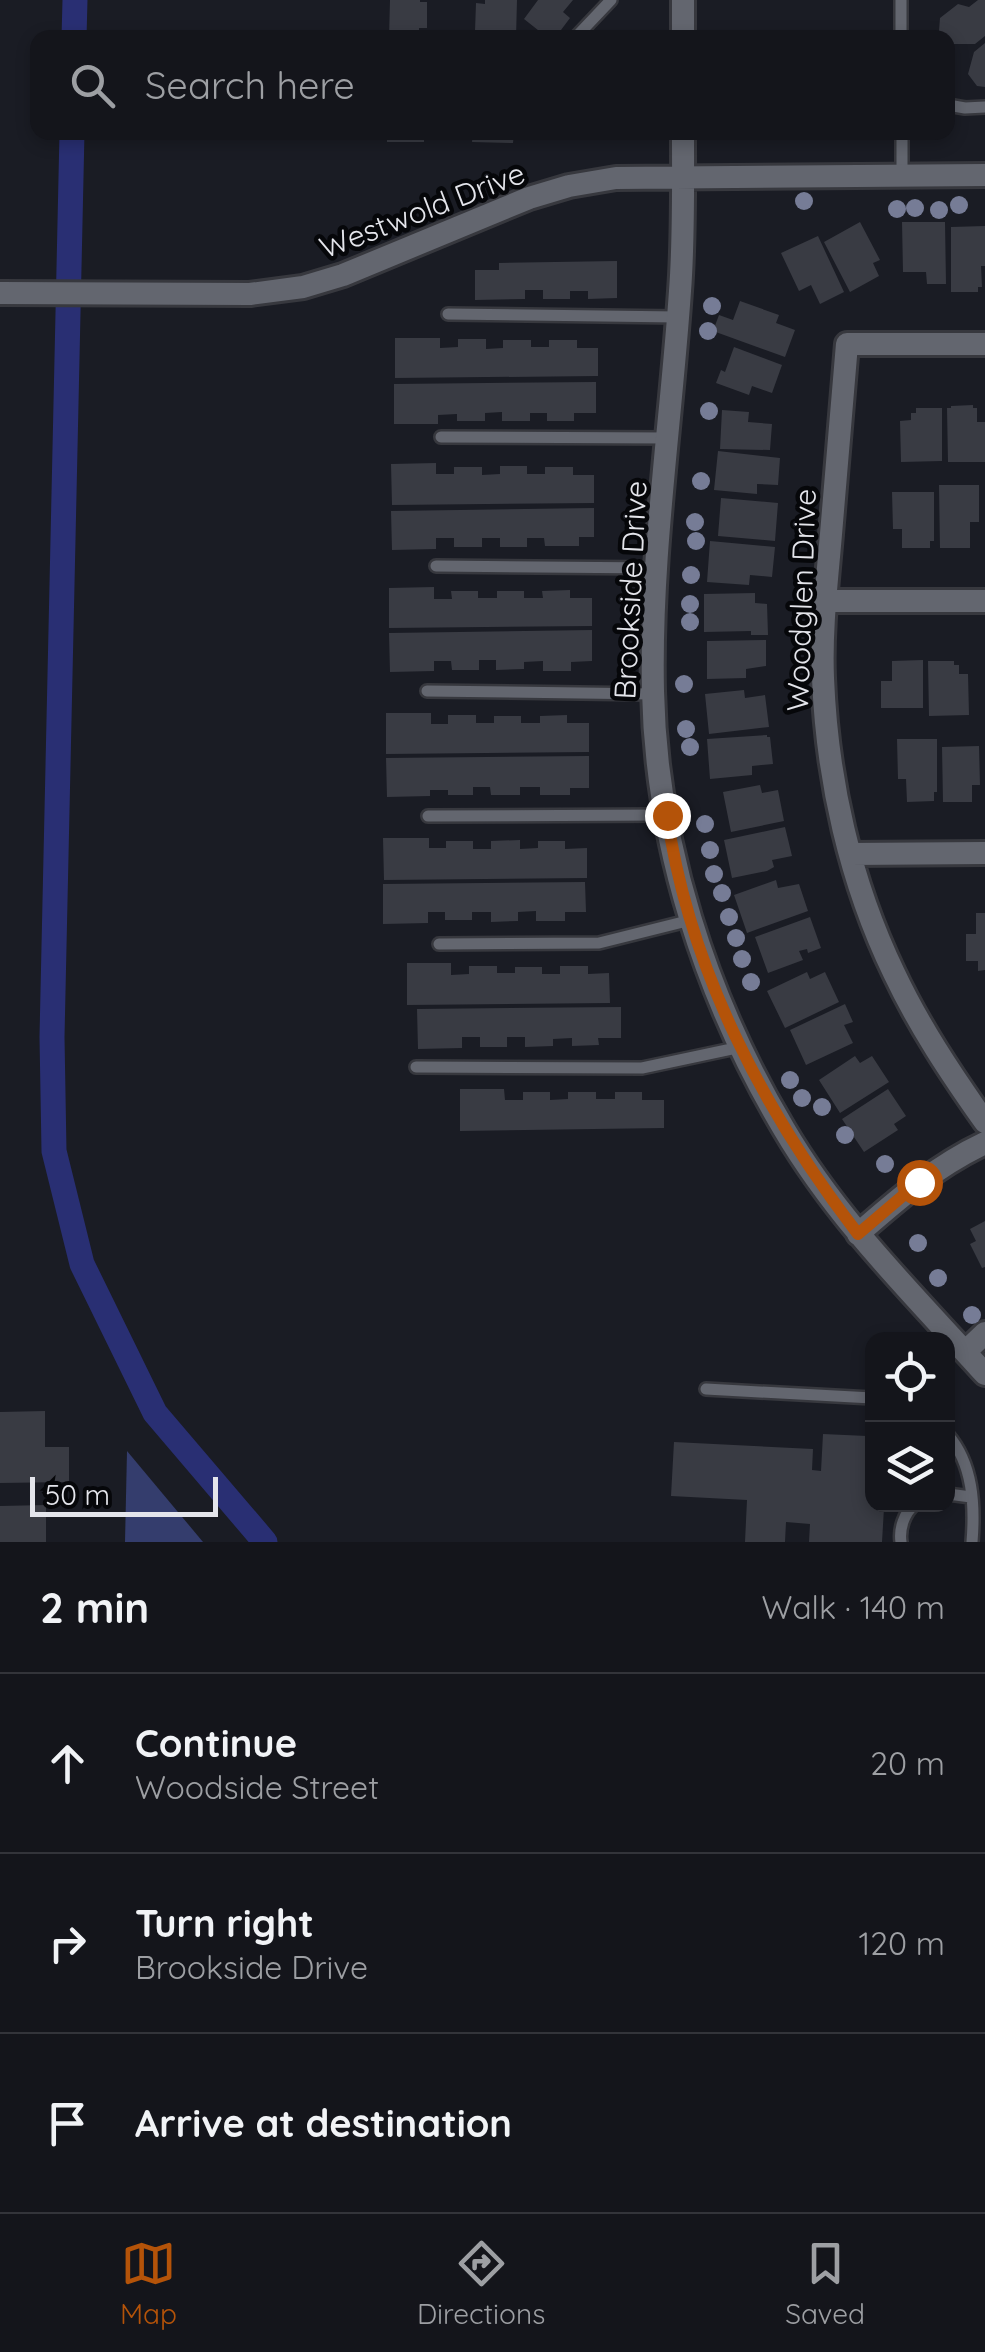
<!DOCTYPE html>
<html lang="en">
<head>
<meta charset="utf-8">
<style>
	:root { --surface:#14151b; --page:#1d1e24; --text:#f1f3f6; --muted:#9d9fa3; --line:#33343a; --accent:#b45309 }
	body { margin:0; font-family:Quicksand,sans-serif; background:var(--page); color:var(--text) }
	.controls { position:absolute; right:30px; bottom:30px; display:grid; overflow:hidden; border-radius:20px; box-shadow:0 5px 15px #0003 }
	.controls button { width:90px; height:90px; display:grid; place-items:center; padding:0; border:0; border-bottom:2px solid var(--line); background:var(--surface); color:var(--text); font:50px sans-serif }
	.scale { position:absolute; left:30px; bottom:25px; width:188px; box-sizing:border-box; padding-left:10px; border:5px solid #e4e5eb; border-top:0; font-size:28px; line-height:35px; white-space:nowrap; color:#e4e5eb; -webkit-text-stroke:8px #06070a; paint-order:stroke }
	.stop { position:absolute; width:30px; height:30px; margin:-22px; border:8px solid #b45309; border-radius:50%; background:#fff }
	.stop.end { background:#b45309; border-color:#fff; box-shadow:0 2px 10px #0008 }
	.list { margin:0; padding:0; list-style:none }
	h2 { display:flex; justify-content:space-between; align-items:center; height:130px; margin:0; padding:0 40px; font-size:42px }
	h2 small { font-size:32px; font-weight:400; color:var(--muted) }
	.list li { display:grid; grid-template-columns:65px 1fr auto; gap:30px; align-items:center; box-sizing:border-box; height:180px; padding:0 40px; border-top:2px solid var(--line) }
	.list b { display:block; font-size:38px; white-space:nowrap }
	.list p { margin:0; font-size:32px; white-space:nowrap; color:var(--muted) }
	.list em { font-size:32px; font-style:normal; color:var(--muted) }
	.icon { flex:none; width:55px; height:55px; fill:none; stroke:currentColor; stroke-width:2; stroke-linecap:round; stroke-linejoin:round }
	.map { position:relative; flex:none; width:985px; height:1542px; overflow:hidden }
	.search { position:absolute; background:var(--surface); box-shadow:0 5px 15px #0003; left:30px; right:30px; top:30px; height:110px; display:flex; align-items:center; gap:25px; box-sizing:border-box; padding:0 35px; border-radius:20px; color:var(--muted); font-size:38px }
	.sheet { height:670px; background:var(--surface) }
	nav { display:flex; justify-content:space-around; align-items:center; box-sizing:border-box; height:140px; border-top:2px solid var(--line); background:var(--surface); font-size:28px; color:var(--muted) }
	nav a { display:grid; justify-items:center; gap:5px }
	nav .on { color:var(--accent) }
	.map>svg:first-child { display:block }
	.green { fill:#343d6d }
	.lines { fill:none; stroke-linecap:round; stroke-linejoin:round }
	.canal { stroke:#292f73; stroke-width:25 }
	.building { fill:#393b43 }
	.lane-casing { stroke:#37383e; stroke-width:16 }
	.street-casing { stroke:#37383e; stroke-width:28 }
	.lane { stroke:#63666f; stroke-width:11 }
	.street { stroke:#63666f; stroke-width:22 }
	.tree { fill:#767c96 }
	.route { stroke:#b45309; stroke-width:12 }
	.labels { text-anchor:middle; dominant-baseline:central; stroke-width:9; stroke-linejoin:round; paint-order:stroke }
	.street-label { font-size:30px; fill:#e4e5eb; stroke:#06070a }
</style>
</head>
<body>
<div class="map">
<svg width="985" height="1542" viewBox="0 0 985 1542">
	<rect width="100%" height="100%" fill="#1a1c24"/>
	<!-- green -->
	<path class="green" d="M127 1451 203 1542H125Z"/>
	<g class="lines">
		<!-- canal -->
		<path class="canal" d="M74 38 75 0
			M72 132 52 1037 54 1151 82 1264 155 1413 265 1542"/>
	</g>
	<!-- building -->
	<path class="building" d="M390 0H420V2H427V28H419V38H389Z
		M485 0H517L516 38H485V32L475 31 476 3 485 4Z
		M538 0H573L563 12 570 18 555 38H548L524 19Z
		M978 0H985V36L975 44H948V38H943L939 31 940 18 958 4 969 7Z
		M985 43V87L977 86 968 74 974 52Z
		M387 132H424V142H387Z
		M473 132H514L513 143 472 142Z
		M860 222 880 260 873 263 879 276 850 292 824 242Z
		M902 222H945L946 284H927L926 272H903Z
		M985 226V266H981L982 287H978V292H951V227Z
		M818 236 844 292 820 304 811 285 799 291 781 253Z
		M617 261V298L588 299V291H570V299H543V290H525V299L475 300V270H499V263Z
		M740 301 779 315 776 323 795 330 785 357 713 331 719 315 733 320Z
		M395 338H440V348L458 347V339H486V349L503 348V340H531V347H549V340H577V348H598V376L395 378Z
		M734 347 782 365 772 393 752 386 749 395 716 383 721 370 725 372Z
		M596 382V413H574V421H547V413H530V421H502V412L485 413V421H457V414L438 415V424H394V384Z
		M973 405V408H977V422H985V462H948L947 408H951V406Z
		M916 408H942V461L901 462 900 421 911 420V413H916Z
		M722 410 749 412 748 422 772 424 770 450 720 449Z
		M718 451 780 458 778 485 757 484V494L714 490Z
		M436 463V474H454V467H482V475L500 474V466H527V474H545V467H573V475H594V503L392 505 391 464Z
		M939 485H979V522H970V548H940Z
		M892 492H934V541H930V548H902V529H893Z
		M721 498 778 503 775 541 718 536Z
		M594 508V537H579V546H545L544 538H527V547H500V538H482V547H454V538H436V549L392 550 391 511Z
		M710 541 775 547 772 577 750 575 749 585 707 582Z
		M434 587V599H452L451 591H478V598H497V591H524V598H543L542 591 570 590V598H592V626L389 628V588Z
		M755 593V603L767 604 768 635H751V631L704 632V594Z
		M592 630V661L571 662V671H543V661L524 662V669L496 670V660H479V670H452L451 661H434V671L390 672 389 633Z
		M766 640V666L746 669V678L707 679V641Z
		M923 660V708H881V681H892V661Z
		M928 661H954V665H959V674H968L969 715 929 716Z
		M744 690 745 698 765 695 769 727 709 734 705 694Z
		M386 713H431V724H448V715H476V723H494V716H521V723H540V716L567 715V723H589V752L386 754Z
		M767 735V737H770L773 764 752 766V775L710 779 707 739Z
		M897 739H937V792H934V801L907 802 906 779H898Z
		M979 746 980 785H972V802H943L942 747Z
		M589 756V788H570V795H540V787H520V795H491L490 787H473V795H448V790H430V796L387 797 386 758Z
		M760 785 762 793 778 790 784 821 731 832 723 792Z
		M785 827 792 856 772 860 774 867 767 871 732 878 724 840Z
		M383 838H429V848H446V841H473V849H491V841L520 840V849L538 848V841H565V849L587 848V878L384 880Z
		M776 880 778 888 799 884 808 911 747 933 734 895Z
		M585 882 586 912H565V921H536V911L518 912V921L491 922V912H472V920H445V912H428V923L383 924V884Z
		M976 913H985V970L978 971V961H966V934H976Z
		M810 917 821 948 808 953 807 949 799 951 803 960 768 973 755 937Z
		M407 963H451V975L469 974V966H497V973H515V967H542V974H560V966H588V974L609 973 610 1003 407 1005Z
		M807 972 810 979 825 972 839 1002 785 1028 767 991Z
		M845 1004 853 1022 844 1025 853 1043 806 1065 790 1030Z
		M621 1007V1038H598L599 1045 572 1046V1038L553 1039V1046L525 1047V1037H507V1047H480V1037H462V1048L418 1049 417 1009Z
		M855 1056 860 1063 872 1056 889 1082 840 1113 819 1080Z
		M460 1089H504L505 1100H523V1092H550V1100L568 1099V1092H596V1099H615V1092H642V1100H664V1128L460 1131Z
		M888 1089 906 1116 894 1124 898 1130 864 1152 842 1119Z
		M985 1221V1267L982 1268 970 1244 976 1241 970 1229Z
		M45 1411V1447H69V1482L0 1483V1412Z
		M823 1434 867 1436V1446H872V1504L873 1507 884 1508 882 1542H809L810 1524 786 1522 785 1542H745L747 1500 671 1496 674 1442 813 1449 812 1470 821 1471Z
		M46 1505V1542H0V1506Z"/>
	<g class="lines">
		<defs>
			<path id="lane" d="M901 0V38
				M575 38 611 0
				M948 105 965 108 985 107
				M902 132V176
				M448 314 678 317
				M441 437 668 438
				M436 566 657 568
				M427 691 653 694
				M428 816 667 815
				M439 944 599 943 691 920
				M416 1067 642 1068 741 1047
				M706 1389 872 1398
				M948 1435C973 1464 975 1505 972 1542
				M948 1494 971 1497
				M901 1542C899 1529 904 1513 915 1504"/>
			<path id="street" d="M683 0V38
				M683 132C683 185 684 239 680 291 671 424 650 558 653 691 656 844 706 998 784 1129 838 1221 914 1295 985 1374
				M0 293 250 294 303 287 343 275 529 198 569 186 616 178 985 175
				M985 344H847C842 407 836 471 831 534 827 582 821 630 823 678 827 779 850 882 894 973 919 1026 951 1074 985 1122
				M825 601H985
				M850 854 985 853
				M858 1234C898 1199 936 1166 985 1143
				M965 1352 985 1333"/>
		</defs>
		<!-- lane casing -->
		<use href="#lane" class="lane-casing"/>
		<!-- street casing -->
		<use href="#street" class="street-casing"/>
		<!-- lane -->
		<use href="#lane" class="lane"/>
		<!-- street -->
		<use href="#street" class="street"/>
	</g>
	<!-- trees -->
	<g class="tree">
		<circle cx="804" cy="201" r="9"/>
		<circle cx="959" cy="205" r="9"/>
		<circle cx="915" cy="208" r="9"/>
		<circle cx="897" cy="209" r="9"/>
		<circle cx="939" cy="210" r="9"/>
		<circle cx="712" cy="306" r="9"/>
		<circle cx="708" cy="331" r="9"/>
		<circle cx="709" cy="411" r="9"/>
		<circle cx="701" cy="481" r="9"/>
		<circle cx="695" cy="522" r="9"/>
		<circle cx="696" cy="541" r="9"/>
		<circle cx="691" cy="575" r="9"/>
		<circle cx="690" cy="604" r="9"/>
		<circle cx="690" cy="622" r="9"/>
		<circle cx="684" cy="684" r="9"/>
		<circle cx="686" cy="729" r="9"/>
		<circle cx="690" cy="747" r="9"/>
		<circle cx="705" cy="824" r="9"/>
		<circle cx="710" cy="850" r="9"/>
		<circle cx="714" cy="874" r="9"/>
		<circle cx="722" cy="893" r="9"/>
		<circle cx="729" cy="917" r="9"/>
		<circle cx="736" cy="938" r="9"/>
		<circle cx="742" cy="959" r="9"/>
		<circle cx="751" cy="982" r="9"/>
		<circle cx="790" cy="1080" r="9"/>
		<circle cx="802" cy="1098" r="9"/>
		<circle cx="822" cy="1107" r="9"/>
		<circle cx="845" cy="1135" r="9"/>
		<circle cx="885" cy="1164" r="9"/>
		<circle cx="918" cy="1243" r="9"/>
		<circle cx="938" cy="1278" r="9"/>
		<circle cx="972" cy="1315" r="9"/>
	</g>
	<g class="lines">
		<!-- route -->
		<path class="route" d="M667 815C689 969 764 1112 858 1234L919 1182"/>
	</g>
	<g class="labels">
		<!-- street labels -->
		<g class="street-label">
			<text transform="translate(422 210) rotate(-21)">Westwold Drive</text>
			<text transform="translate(630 590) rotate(-87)">Brookside Drive</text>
			<text transform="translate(801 600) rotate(-88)">Woodglen Drive</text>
		</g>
	</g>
</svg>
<div class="controls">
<button><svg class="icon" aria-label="locate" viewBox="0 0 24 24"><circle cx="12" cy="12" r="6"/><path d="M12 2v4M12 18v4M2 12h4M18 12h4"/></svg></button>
<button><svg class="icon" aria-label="layers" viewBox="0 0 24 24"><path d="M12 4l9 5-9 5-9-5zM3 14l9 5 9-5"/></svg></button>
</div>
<div class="scale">50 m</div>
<div class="stop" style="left:919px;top:1182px"></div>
<div class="stop end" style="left:667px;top:815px"></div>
<div class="search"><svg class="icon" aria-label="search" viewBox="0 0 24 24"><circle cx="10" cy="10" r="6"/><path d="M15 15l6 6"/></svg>Search here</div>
</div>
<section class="sheet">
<h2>2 min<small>Walk · 140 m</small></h2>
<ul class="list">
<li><svg class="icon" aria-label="ahead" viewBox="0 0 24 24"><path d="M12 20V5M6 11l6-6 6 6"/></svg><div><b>Continue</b><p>Woodside Street</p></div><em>20 m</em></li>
<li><svg class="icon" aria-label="right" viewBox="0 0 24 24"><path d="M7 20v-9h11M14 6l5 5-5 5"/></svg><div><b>Turn right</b><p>Brookside Drive</p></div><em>120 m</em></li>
<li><svg class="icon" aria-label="arrive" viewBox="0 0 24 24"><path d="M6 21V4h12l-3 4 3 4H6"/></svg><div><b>Arrive at destination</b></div></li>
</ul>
</section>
<nav>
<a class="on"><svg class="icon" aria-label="map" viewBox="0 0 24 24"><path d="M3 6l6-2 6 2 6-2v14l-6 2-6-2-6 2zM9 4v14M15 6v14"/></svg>Map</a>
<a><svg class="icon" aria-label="directions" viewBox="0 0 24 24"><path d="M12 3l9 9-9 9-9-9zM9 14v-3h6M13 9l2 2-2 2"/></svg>Directions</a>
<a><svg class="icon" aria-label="saved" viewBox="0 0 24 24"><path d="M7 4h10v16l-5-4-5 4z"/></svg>Saved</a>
</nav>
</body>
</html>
